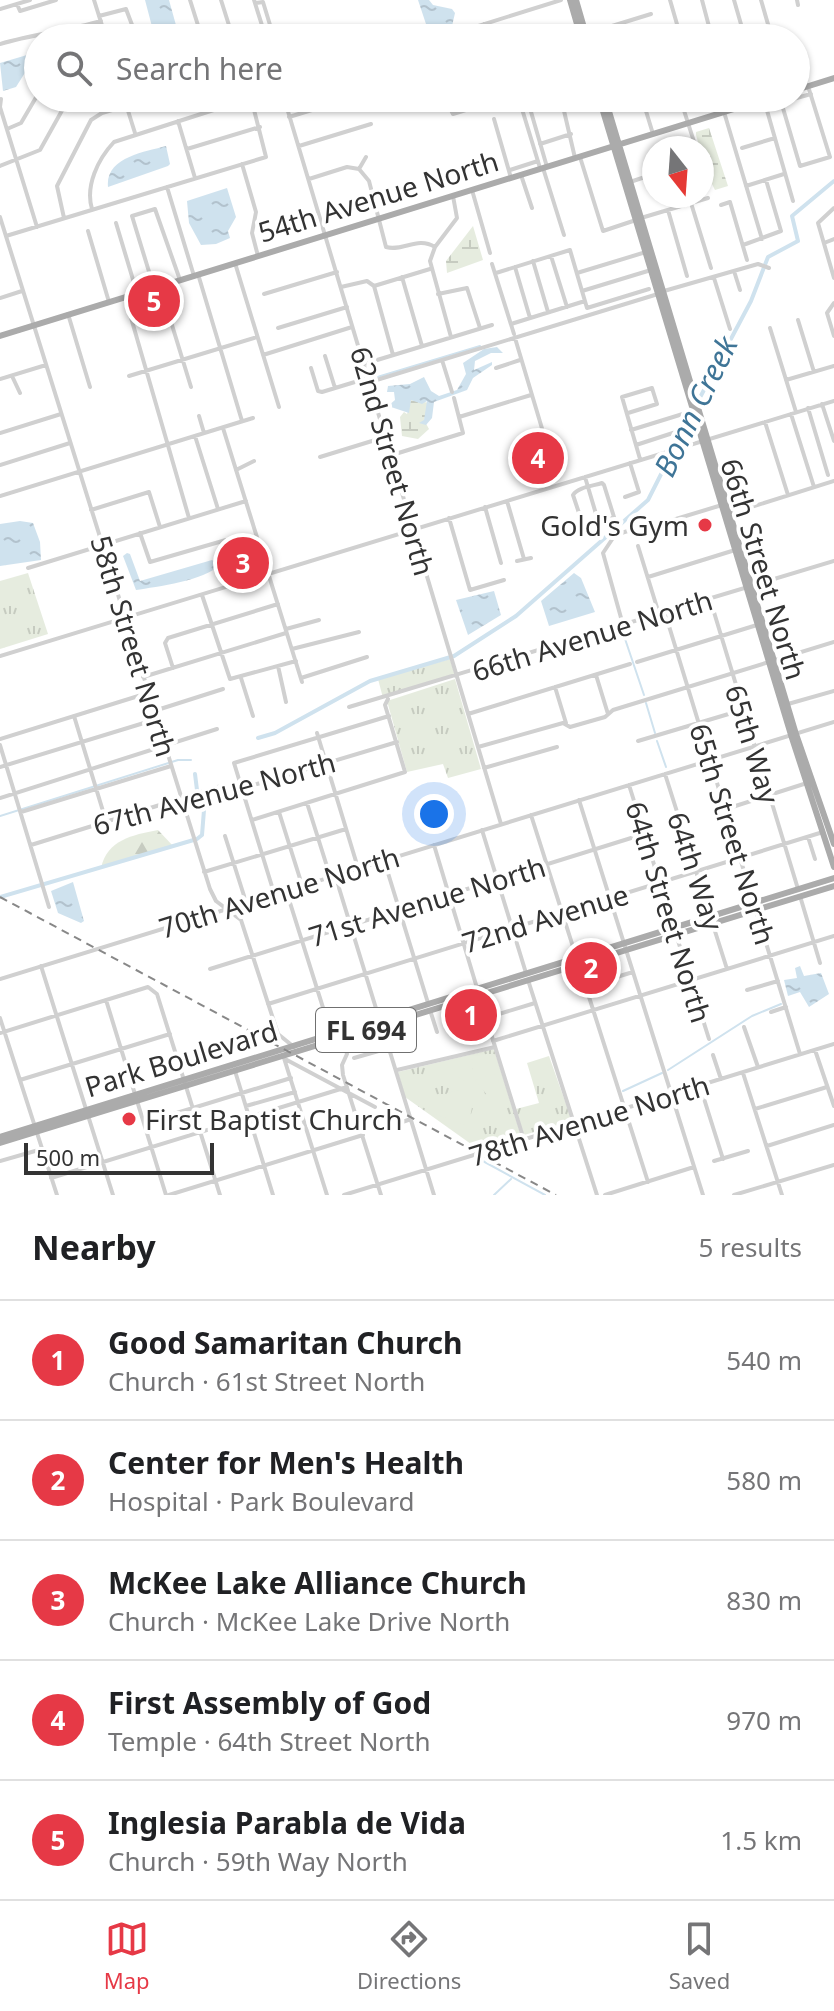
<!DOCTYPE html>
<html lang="en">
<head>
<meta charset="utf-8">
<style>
	:root { --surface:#fff; --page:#f2f2f2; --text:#202124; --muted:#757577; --line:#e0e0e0; --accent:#e63946 }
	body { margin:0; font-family:"Noto Sans",sans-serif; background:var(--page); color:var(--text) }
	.compass { position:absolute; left:642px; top:136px; width:72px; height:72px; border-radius:50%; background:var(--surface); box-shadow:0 2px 6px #0004; rotate:163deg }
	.scale { position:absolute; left:24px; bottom:20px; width:190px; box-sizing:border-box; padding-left:8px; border:4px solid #333; border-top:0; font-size:22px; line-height:28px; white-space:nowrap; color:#333; -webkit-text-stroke:6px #fff; paint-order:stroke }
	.you { position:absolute; left:434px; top:814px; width:28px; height:28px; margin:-20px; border:6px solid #fff; border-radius:50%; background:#1a73e8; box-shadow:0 0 0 12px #1a73e833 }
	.badge { display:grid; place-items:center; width:52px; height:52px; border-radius:50%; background:var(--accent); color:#fff; font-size:26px; font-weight:700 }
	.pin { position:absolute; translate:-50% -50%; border:4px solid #fff; box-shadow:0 2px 8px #0006 }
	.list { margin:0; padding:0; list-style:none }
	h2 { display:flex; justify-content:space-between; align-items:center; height:104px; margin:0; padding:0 32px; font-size:34px }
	h2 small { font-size:26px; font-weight:400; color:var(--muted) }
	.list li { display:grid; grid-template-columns:52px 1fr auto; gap:24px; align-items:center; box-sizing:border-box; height:120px; padding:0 32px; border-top:2px solid var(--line) }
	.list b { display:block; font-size:30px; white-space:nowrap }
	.list p { margin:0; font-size:26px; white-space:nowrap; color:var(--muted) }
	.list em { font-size:26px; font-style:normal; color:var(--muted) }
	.icon { flex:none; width:44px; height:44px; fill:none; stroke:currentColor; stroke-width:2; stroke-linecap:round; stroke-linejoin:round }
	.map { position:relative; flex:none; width:834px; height:1195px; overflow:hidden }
	.search { position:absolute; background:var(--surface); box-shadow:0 2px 6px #0004; left:24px; right:24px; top:24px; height:88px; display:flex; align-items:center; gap:20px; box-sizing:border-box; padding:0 28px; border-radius:44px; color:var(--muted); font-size:30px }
	.sheet { height:704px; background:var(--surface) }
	nav { display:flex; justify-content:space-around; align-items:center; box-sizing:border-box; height:112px; border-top:2px solid var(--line); background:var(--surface); font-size:22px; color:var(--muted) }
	nav a { display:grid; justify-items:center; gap:4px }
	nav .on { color:var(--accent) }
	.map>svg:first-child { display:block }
	.grass { fill:url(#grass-tufts) }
	.forest { fill:url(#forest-firs) }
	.wetland { fill:url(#wetland-marsh) }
	.pitch { fill:#e6ecdf }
	.water { fill:url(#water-ripples) }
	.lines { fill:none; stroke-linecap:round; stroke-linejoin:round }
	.stream { stroke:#cfe2ee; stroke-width:2 }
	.canal { stroke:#cfe2ee; stroke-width:4 }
	.minor { stroke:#d0d0d0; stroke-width:4 }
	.major { stroke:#ababab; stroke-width:6 }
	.rail { stroke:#888; stroke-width:2; stroke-dasharray:8 6; stroke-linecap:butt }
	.poi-dot { fill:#e63946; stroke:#fff; stroke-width:3 }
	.labels { text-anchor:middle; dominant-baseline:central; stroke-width:8; stroke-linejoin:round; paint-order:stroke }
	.shield { fill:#fff; stroke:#707070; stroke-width:2 }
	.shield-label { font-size:26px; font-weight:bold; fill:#333 }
	.street-label { font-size:28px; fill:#333; stroke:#fff }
	.poi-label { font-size:28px; fill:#333; stroke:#fff; text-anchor:end }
	.water-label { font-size:30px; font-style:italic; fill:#3f7597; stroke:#fff }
</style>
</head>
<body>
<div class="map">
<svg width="834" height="1195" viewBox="0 0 834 1195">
	<defs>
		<pattern id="grass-tufts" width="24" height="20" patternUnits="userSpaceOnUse" patternTransform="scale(2)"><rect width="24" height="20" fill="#e6ecdf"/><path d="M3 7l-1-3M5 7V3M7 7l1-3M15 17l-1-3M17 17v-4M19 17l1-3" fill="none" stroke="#c6cbc0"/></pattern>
		<pattern id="forest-firs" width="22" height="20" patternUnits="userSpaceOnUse" patternTransform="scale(2)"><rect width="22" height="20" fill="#e6ecdf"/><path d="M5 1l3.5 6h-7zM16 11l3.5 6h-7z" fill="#c6cbc0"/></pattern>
		<pattern id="wetland-marsh" width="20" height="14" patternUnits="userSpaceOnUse" patternTransform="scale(2)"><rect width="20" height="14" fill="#e6ecdf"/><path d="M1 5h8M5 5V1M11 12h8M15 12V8" fill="none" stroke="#c6cbc0"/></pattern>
		<pattern id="water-ripples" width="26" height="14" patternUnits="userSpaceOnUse" patternTransform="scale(2)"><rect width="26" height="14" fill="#cfe2ee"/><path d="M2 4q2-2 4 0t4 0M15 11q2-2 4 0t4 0" fill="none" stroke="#b2c2cd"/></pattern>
	</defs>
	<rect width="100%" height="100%" fill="#fff"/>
	<!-- grass -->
	<path class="grass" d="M28 573 48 634 0 649V581Z
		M450 659 455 676 383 698 378 679Z
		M455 679 481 769 448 778 443 764 407 772 387 701Z
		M494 1049 521 1136 478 1149 405 1097 398 1072Z
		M549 1056 572 1121 524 1135 516 1109 539 1103 527 1063Z"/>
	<!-- forest -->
	<path class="forest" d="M158 830 174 847 101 868C107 840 132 835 158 830Z"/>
	<!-- wetland -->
	<path class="wetland" d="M709 128 728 186 715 190 708 176 696 135V132Z
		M473 226 483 260 447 273 446 261Z
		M411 400 430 403 424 420 429 429 418 439 402 436 400 417 404 412 407 414Z"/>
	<!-- pitch -->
	<path class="pitch" d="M472 1059 474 1080 497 1074 502 1095H487L475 1080 467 1082 456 1076 451 1061Z
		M460 1090 474 1097 469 1123 465 1125 435 1114 447 1093Z"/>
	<!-- water -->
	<path class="water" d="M145 0H169L179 36 155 38Z
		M418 0H429L433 5 452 9 455 13 452 26 441 32 428 30Z
		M27 55 33 60 16 87 3 91 0 63Z
		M166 146 170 164 168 166 108 187C105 157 145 152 166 146Z
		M227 188 236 217 228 231 230 238 216 244 201 245 189 223 187 201Z
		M497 347 503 353H491L475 361 474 370 492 362V365L473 378 467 390 434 402 432 418 426 425 419 423 424 420 427 401 422 404 411 400 409 413 388 406 395 400 394 392H387L388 386 410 384 424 377 431 391 439 396 457 390 466 374 463 363 484 349Z
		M20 521 33 523 40 542 41 560 0 566V524Z
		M127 553 130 554 140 581 212 560 219 565C207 580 156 587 136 590L123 556Z
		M574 573 581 578 595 612 549 626 541 601Z
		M494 591 501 615 468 635 456 600Z
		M73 882 84 921 81 923 58 913 51 891Z
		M800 966 804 976 821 973 829 994 809 1007 800 992 788 996 784 980 797 978 795 968Z"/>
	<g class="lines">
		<!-- stream -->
		<path class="stream" d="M374 378 480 346
			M622 630 644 695
			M646 703 655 733
			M657 741 666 767
			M0 816 178 760H191
			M668 1070 752 1016 781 1004
			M623 1091 662 1073
			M481 1160 545 1195
			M494 1195 511 1179"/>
		<!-- canal -->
		<path class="canal" d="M696 405 751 301 768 257 798 241 792 216 834 181
			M258 738 275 733 370 681 454 656 516 616 648 500 692 413
			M195 774 197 790
			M0 897 197 839 202 835 204 810 199 796"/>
		<!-- minor -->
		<path class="minor" d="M94 0 106 38
			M190 0 202 38
			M221 0 233 38
			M254 0 266 38
			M670 0 681 38
			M702 0 711 34
			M734 0 745 38
			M761 0 772 38
			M797 0 798 5
			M256 3 263 2 274 38
			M17 4 20 11 56 0
			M0 9 30 0
			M99 16 126 9 137 38
			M622 23 626 31 646 38
			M484 24 489 38
			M586 34 651 14
			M246 38 265 32
			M440 38 561 0
			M0 44C34 34 67 31 101 21
			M124 98 135 133
			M284 98 501 824
			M445 98 453 114 504 98
			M527 98 547 167
			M561 98 575 158
			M642 98 653 134
			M680 98 696 148
			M780 98 800 166 830 157 808 86
			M1 99 0 107 37 227
			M764 100 793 201
			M782 102 811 94
			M522 109 540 168
			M724 112 762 239
			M289 117 351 98
			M494 119 511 178
			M178 121 195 178
			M7 129 21 123 38 94
			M540 144 571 134
			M299 146 371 124
			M742 148 775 138
			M187 149 260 127
			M580 157 603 231 636 220
			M242 164 256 212 252 233 258 256
			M0 166 40 150 69 98
			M543 168 564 235
			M359 169 369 181 386 247C403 252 417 236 435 247
			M359 169 366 157
			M510 170 538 161
			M521 175 532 208
			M309 179 347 167 359 169
			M630 182 654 174
			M746 186 784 174
			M167 187 194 276
			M472 190 490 253
			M691 203 711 268
			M721 205 730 202 747 260
			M834 208 818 223 834 278
			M92 209C85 186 98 159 114 142L251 98
			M668 210 687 276
			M0 217 210 889 216 901 241 920 278 1034 294 1047
			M64 218 57 186 91 120 102 113 152 98
			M641 218 708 198
			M116 223 137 293
			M88 231 109 302
			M6 236 266 157 251 98
			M824 243 834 239
			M743 245 781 231 766 180
			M551 256 567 307
			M533 261 548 312
			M235 263 279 407
			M492 264 514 334
			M515 267 530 318
			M734 271 740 290
			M496 273 570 250 587 308 649 289
			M577 273 646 252
			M198 274 242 421
			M402 277 422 346
			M714 278 730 329
			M160 286 191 387
			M374 286 393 355
			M341 287 367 281 374 286 430 269
			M154 288 132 216 155 209 180 280
			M582 291 651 270
			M664 291 758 264 769 268
			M264 294 337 272
			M438 294 467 288 480 328
			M125 297 189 518
			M0 298 22 291
			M834 303 827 313 834 336
			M68 314 90 387
			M798 320 814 372
			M511 324 585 301
			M278 328 347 307
			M770 328 796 412
			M451 337 430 261 435 247 457 218 453 196
			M515 338 555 472
			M263 355 352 327
			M325 356 335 388
			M442 360 452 392
			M364 364 492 325
			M311 368 318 391 322 392 368 378
			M496 368 520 360
			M12 376 20 393
			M129 376 257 337
			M0 379 46 365
			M786 380 834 366
			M370 382 658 294
			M822 404 834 441
			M808 408 828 475
			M628 413 657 404 652 388 622 397 640 459
			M791 414 814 487
			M199 416 204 433
			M459 417 531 395
			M765 422 788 495
			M223 428 302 682
			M631 430 686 413
			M0 433 61 414
			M195 436 218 509
			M636 445 679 431 686 413
			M392 455 463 433 454 398
			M320 457 385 437
			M0 465 70 443
			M236 470 254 461
			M585 477 599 524 614 517 604 485 602 483C593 486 578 487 573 495L584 528 599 524
			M0 496 253 418
			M625 497 639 492 630 463
			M507 501 524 559
			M485 507 501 563
			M91 510 149 492 160 527
			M729 514 834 481
			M449 518 470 590 504 580
			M656 525 722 505
			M140 533 150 562 226 540 240 582
			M638 546 659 614
			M517 561 531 558
			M28 568 246 501
			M648 577 748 546
			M202 595 230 679 296 661
			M710 599 798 889
			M665 613 800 1054
			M623 625 603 553 615 535 647 525
			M286 629 319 620
			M292 649 359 632
			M0 656 834 401
			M637 662 757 625
			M278 666 286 702
			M173 668 165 643 168 638 278 604
			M596 675 608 714
			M143 677 286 633
			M241 678 253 716
			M301 678 367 657
			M555 687 566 723
			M788 704 834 691
			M349 707 834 561
			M154 711 223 689
			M468 714 630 664
			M74 716 106 821
			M317 733 358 868
			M0 739 148 693
			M638 741 742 710
			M0 745 49 907
			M478 747 563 723 570 727 605 717 613 710 834 642
			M0 767 157 719
			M484 768 557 747
			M665 774 727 969
			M629 785 709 1039
			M0 798 217 729
			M579 800 703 1195
			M307 803 330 876
			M726 809 807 783
			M21 812 171 766
			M279 812 302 885
			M531 815 648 1182
			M252 820 405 772 385 705 388 699
			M482 830 526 973
			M225 836 246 902
			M808 837 815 859
			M31 845 221 786 257 784 397 742
			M434 845 477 988
			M384 860 428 1003
			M204 872 346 829
			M335 875 379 1018
			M286 890 331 1033
			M274 893 234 763 389 716
			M800 896 820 963
			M41 966 113 1195
			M210 969 644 834
			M0 979 834 722
			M528 980 597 1195
			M584 987 633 972
			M747 990 778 981
			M479 995 524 1140
			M106 1000 166 1195
			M268 1004 823 832
			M430 1010 437 1032
			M771 1012 786 1007
			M0 1018 57 1195
			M486 1018 535 1003
			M382 1026 434 1195
			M744 1027 758 1067
			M0 1033 148 987 157 994 220 1195
			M343 1038 347 1054 342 1065 343 1075 381 1195
			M493 1041 834 936
			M815 1050 834 1106
			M283 1055 327 1195
			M713 1055 721 1079
			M354 1058 389 1048
			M285 1059 375 1107
			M397 1070 495 1047
			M235 1071 273 1195
			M743 1073 782 1195
			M20 1080 170 1034
			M700 1086 723 1159
			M246 1106 295 1092
			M755 1109 827 1087
			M144 1123 291 1078
			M388 1127 411 1119
			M767 1146 834 1125
			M0 1161 42 1149
			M714 1161 748 1151
			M51 1178 347 1087
			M169 1195 363 1135
			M344 1195 834 1044
			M605 1195 694 1167
			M734 1195 834 1165"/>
		<!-- major -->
		<path class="major" d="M570 0 581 38
			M576 0 587 38
			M796 90 834 78
			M599 98 791 735 834 867
			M605 98 796 734 834 844
			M0 336 769 98
			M0 1137 834 878
			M0 1143 834 886"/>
		<!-- rail -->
		<path class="rail" d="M0 897 556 1195"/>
	</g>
	<!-- markers -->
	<g class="poi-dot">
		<circle cx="705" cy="525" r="8"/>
		<circle cx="129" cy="1119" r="8"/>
	</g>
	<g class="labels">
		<!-- shield labels -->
		<rect class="shield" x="316" y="1008" width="100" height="44" rx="6"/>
		<g class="shield-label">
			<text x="366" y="1030">FL 694</text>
		</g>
		<!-- street labels -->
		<g class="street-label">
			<text transform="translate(378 196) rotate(-17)">54th Avenue North</text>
			<text transform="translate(393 461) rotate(74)">62nd Street North</text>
			<text transform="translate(764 569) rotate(73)">66th Street North</text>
			<text transform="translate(592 635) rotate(-17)">66th Avenue North</text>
			<text transform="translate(134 646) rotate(73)">58th Street North</text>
			<text transform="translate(753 744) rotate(73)">65th Way</text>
			<text transform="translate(214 793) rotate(-15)">67th Avenue North</text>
			<text transform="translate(733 834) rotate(73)">65th Street North</text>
			<text transform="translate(696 871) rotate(72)">64th Way</text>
			<text transform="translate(279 892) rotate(-17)">70th Avenue North</text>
			<text transform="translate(427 901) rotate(-17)">71st Avenue North</text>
			<text transform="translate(669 912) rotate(73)">64th Street North</text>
			<text transform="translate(545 918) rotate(-17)">72nd Avenue</text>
			<text transform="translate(181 1058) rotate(-17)">Park Boulevard</text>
			<text transform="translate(589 1120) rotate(-17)">78th Avenue North</text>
		</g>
		<!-- poi labels -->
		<g class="poi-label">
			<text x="689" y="525">Gold's Gym</text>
			<text x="145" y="1119" text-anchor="start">First Baptist Church</text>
		</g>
		<!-- water labels -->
		<g class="water-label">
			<text transform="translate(695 406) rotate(-64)">Bonn Creek</text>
		</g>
	</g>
</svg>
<svg class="compass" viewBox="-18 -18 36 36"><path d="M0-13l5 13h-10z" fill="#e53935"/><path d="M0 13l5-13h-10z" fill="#757577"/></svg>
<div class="scale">500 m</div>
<div class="you"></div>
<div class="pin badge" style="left:471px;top:1015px">1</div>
<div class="pin badge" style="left:591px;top:968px">2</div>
<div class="pin badge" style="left:243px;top:563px">3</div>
<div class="pin badge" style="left:538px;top:458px">4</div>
<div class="pin badge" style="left:154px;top:301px">5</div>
<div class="search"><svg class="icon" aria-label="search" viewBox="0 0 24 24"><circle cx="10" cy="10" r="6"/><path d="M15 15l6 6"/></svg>Search here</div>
</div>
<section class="sheet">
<h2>Nearby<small>5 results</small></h2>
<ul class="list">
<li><span class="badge">1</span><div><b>Good Samaritan Church</b><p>Church · 61st Street North</p></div><em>540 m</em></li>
<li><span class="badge">2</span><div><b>Center for Men's Health</b><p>Hospital · Park Boulevard</p></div><em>580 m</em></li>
<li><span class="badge">3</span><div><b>McKee Lake Alliance Church</b><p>Church · McKee Lake Drive North</p></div><em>830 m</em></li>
<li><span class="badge">4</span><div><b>First Assembly of God</b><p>Temple · 64th Street North</p></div><em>970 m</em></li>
<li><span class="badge">5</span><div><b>Inglesia Parabla de Vida</b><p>Church · 59th Way North</p></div><em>1.5 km</em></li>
</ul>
</section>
<nav>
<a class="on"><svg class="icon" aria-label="map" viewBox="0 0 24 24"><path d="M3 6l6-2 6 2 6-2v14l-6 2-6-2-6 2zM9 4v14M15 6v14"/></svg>Map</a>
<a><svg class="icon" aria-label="directions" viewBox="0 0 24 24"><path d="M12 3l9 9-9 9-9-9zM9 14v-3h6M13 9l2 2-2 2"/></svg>Directions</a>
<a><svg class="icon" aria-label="saved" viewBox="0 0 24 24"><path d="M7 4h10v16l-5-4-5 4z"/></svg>Saved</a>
</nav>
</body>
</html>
